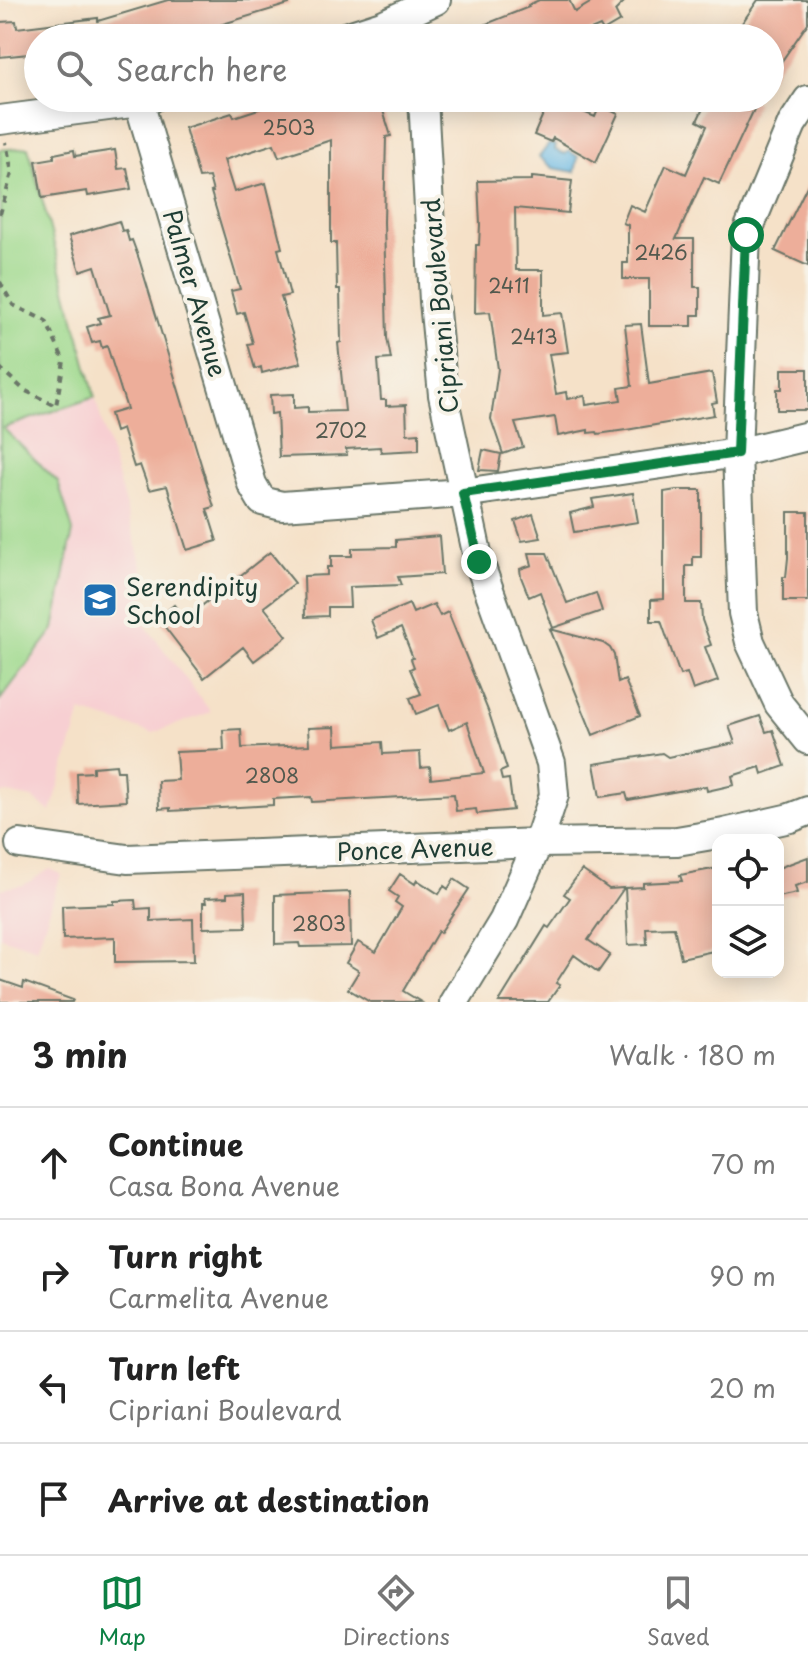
<!DOCTYPE html>
<html lang="en">
<head>
<meta charset="utf-8">
<style>
	:root { --surface:#fff; --page:#f6f6f6; --text:#222; --muted:#767676; --line:#e0e0e0; --accent:#0b8043 }
	body { margin:0; font-family:"Playpen Sans",sans-serif; background:var(--page); color:var(--text) }
	.controls { position:absolute; right:24px; bottom:24px; display:grid; overflow:hidden; border-radius:16px; box-shadow:0 4px 20px #0003 }
	.controls button { width:72px; height:72px; display:grid; place-items:center; padding:0; border:0; border-bottom:2px solid var(--line); background:var(--surface); color:var(--text); font:40px sans-serif }
	.stop { position:absolute; width:24px; height:24px; margin:-18px; border:6px solid #0b8043; border-radius:50%; background:#fff }
	.stop.end { background:#0b8043; border-color:#fff; box-shadow:0 2px 8px #0008 }
	.list { margin:0; padding:0; list-style:none }
	h2 { display:flex; justify-content:space-between; align-items:center; height:104px; margin:0; padding:0 32px; font-size:34px }
	h2 small { font-size:26px; font-weight:400; color:var(--muted) }
	.list li { display:grid; grid-template-columns:52px 1fr auto; gap:24px; align-items:center; box-sizing:border-box; height:112px; padding:0 32px; border-top:2px solid var(--line) }
	.list b { display:block; font-size:30px; white-space:nowrap }
	.list p { margin:0; font-size:26px; white-space:nowrap; color:var(--muted) }
	.list em { font-size:26px; font-style:normal; color:var(--muted) }
	.icon { flex:none; width:44px; height:44px; fill:none; stroke:currentColor; stroke-width:2; stroke-linecap:round; stroke-linejoin:round }
	.map { position:relative; flex:none; width:808px; height:1002px; overflow:hidden }
	.search { position:absolute; background:var(--surface); box-shadow:0 4px 20px #0003; left:24px; right:24px; top:24px; height:88px; display:flex; align-items:center; gap:20px; box-sizing:border-box; padding:0 28px; border-radius:44px; color:var(--muted); font-size:30px }
	.sheet { height:552px; background:var(--surface) }
	nav { display:flex; justify-content:space-around; align-items:center; box-sizing:border-box; height:112px; border-top:2px solid var(--line); background:var(--surface); font-size:22px; color:var(--muted) }
	nav a { display:grid; justify-items:center; gap:4px }
	nav .on { color:var(--accent) }
	.map>svg:first-child { display:block }
	.built { fill:#f7cfd2 }
	.green { fill:#9ed98d; stroke:#5e8b60; stroke-width:2 }
	.water { fill:#6bb9e5; stroke:#457b8c; stroke-width:2 }
	.building { fill:#edae9a }
	.lines { fill:none; stroke-linecap:round; stroke-linejoin:round }
	.minor-casing { stroke:#6a7668; stroke-width:32 }
	.path { stroke:#6a7668; stroke-width:4; stroke-dasharray:6 6; stroke-linecap:butt }
	.minor { stroke:#fff; stroke-width:28 }
	.route { stroke:#0b8043; stroke-width:10 }
	.labels { text-anchor:middle; dominant-baseline:central; stroke-width:8; stroke-linejoin:round; paint-order:stroke }
	.number-label { font-size:20px; fill:#52594e }
	.street-label { font-size:24px; fill:#1f3d34; stroke:#f7f3e8 }
	.poi-label { font-size:24px; fill:#1f3d34; stroke:#f7f3e8; text-anchor:start }
</style>
</head>
<body>
<div class="map">
<svg width="808" height="1002" viewBox="0 0 808 1002">
	<rect width="100%" height="100%" fill="#f7f3e8"/>
	<filter id="ink" filterUnits="userSpaceOnUse"><feTurbulence type="fractalNoise" baseFrequency=".0125" numOctaves="2"/><feDisplacementMap in="SourceGraphic" scale="16" xChannelSelector="R" yChannelSelector="G"/><feConvolveMatrix kernelMatrix="1 2 1 2 8 2 1 2 1" color-interpolation-filters="sRGB"/></filter>
	<filter id="wash" filterUnits="userSpaceOnUse"><feTurbulence type="fractalNoise" baseFrequency=".006" numOctaves="4" result="noise"/><feDisplacementMap in="SourceGraphic" scale="32" xChannelSelector="R" yChannelSelector="G"/><feGaussianBlur stdDeviation="1.8" result="paint"/><feColorMatrix in="noise" values="0 0 0 0 0 0 0 0 0 0 0 0 0 0 0 0 0 1.4 0 .05"/><feComposite in="paint" operator="in"/></filter>
	<g filter="url(#wash)">
		<rect width="100%" height="100%" fill="#f5e1c8"/>
		<!-- built -->
		<path class="built" d="M95 397 149 591 132 608 211 712 153 733 81 712 51 812 32 798 8 793 0 794V700L54 629 58 482 3 428Z
			M50 869 61 874 37 949 0 937V889L24 885Z"/>
		<!-- green -->
		<path class="green" d="M28 147 95 397 3 428 58 482 73 531 54 629 0 700V150Z"/>
		<!-- water -->
		<path class="water" d="M549 144 556 145 555 150 565 154 569 151 578 157 575 172 553 168 539 157Z"/>
		<g id="blocks">
			<!-- building -->
			<path class="building" d="M168 0H288L289 4 203 30 201 26 160 38H38V53L0 57V22L16 21 17 28 98 18V21Z
				M539 0H569L575 12 595 0H626L615 11 620 21 603 31 600 26 572 38H451L529 7 528 5Z
				M758 0H808V23L770 78V38H757L740 26Z
				M279 98H379L391 136 386 137 384 222 387 338 391 359 378 360 381 400H386V406L406 405 407 434 419 433V450L381 452 380 447 346 449 347 455 279 457 277 413 271 414 270 395 294 394V408L308 407V412L345 411 338 343 341 342 340 289H337L336 243H331V140L279 157 274 144 224 160 234 192 266 183 282 248 278 249 290 295 281 297 301 363 262 373 261 367 255 369 248 344 253 343 244 312 237 314 231 291 240 289 211 192H213L209 177 199 178 185 128 232 113 234 117 280 102Z
				M550 98 595 117 600 105 618 114 596 162 553 138 551 142 534 135Z
				M708 98H745L757 103 719 184 704 177 676 239H694V287H700V315H692V326H649V279H623V263H628V225L623 223 630 205 645 212 666 165 686 174 707 126 697 121Z
				M74 150 75 156 115 150 118 169 127 168 131 189 88 196 87 191 42 198 36 161 54 158V154Z
				M532 177 572 181 568 213 515 208 516 270H543V315L562 313 568 352 549 354 556 394 566 392 567 399 585 396 586 405 621 400 619 388 632 386 625 325 641 324 649 384 712 373 717 402 712 403 714 415 626 430 598 434 597 432 588 433V430L558 436 555 417 515 423 523 447 503 454 491 419 498 369 490 312 475 313 476 245H479L480 225 478 181 532 180Z
				M808 184V266L775 251Z
				M119 221 122 231 126 230 129 241 132 240 139 259 214 507 207 509 217 541 187 550 167 486 149 490 140 465 134 467 122 429 115 432 110 414 127 409 107 346 102 348 100 341 92 343 87 327 100 323 98 318 110 315 95 266 80 271 69 236Z
				M782 369H808V410H777V389H782Z
				M483 450 501 454 498 471 479 470Z
				M676 490H701V557H693V566H686V603H701L702 620 711 645 705 647 718 681 693 690 687 673 680 675 661 621H651V600L664 599V492Z
				M633 493 638 522 574 532 570 513 594 507 592 499Z
				M788 512H808V601H783V577H786L788 558Z
				M533 514 541 538 522 541 515 521Z
				M439 536 442 574 398 577 401 585 349 587 350 607H328V616L305 617 304 576 327 575V567H331V556H352V548L396 547V540Z
				M270 552 295 583 264 607 287 636 254 661 243 647 204 678 158 618 174 605 185 619Z
				M529 553H547L567 603 596 593 602 611 553 628 540 592 529 597 521 577 520 569 532 565Z
				M409 604 413 613 434 604 440 616 448 612 489 713 507 769 500 772 502 780 509 779 513 810 477 814 476 809 456 811 454 794 312 802 311 797 273 799V805L170 811V808L159 809 158 781 178 780 176 752 224 750 223 730 241 729 242 748 309 745 308 728 335 727 336 745 382 742 383 754 420 752 421 768 430 767 431 779 484 773 467 722 449 730 439 705 416 714 410 698 421 694 410 669 414 667 411 659 413 658 401 628 378 638 371 620Z
				M550 629 603 643 610 648 614 655 618 683 625 680 640 716 593 735Z
				M760 716 766 732 773 730 785 766 762 774 760 767 732 776 734 785 707 791 706 786 628 800 626 793 600 797 594 764 662 753 668 757 735 743 729 726Z
				M116 765 117 771H124L126 801 78 804 77 773 93 772V767Z
				M808 857V882L795 886 797 893 778 897V868Z
				M718 868V950L681 958 674 927 646 928 647 944 628 945 625 888 643 887V883L682 881 680 875Z
				M582 870 609 889 624 888 588 940 610 955 598 972 574 955 556 983 560 985 548 1002H499L546 926 549 928 570 898 564 894Z
				M400 874 415 884 417 880 439 894 444 886 448 889 454 879 469 889 440 933 438 931 403 991 421 1002H370L348 989 359 971 346 963 358 942 376 952 402 907 395 902 398 897 389 891Z
				M245 892 246 927 203 928V903H206L205 898 227 897V893Z
				M350 892 351 946 300 947 299 943 275 944V895Z
				M135 900 136 909 151 908V921L193 919 194 961 115 962V937L63 939 62 906 114 904V901Z
				M0 980 23 988 24 982 73 1000 72 1002H0Z"/>
		</g>
	</g>
	<g filter="url(#ink)">
		<use href="#blocks" fill-opacity="0" stroke="#6a7668" stroke-width="2"/>
		<g class="lines">
			<defs>
				<path id="minor" d="M342 38 382 25 436 0
					M423 98 434 301 443 395 479 562 551 763 554 795 538 843 504 920 454 1002
					M808 100 792 124 746 235 737 453 743 613 750 642 779 704 808 740
					M139 102 252 484 262 501 282 506 463 493 737 453 808 436
					M0 120 139 102 152 98
					M20 844 127 859 538 843 677 841 724 833 790 818 808 811"/>
			</defs>
			<!-- minor casing -->
			<use href="#minor" class="minor-casing"/>
			<!-- path -->
			<path class="path" d="M0 214 12 173 6 142
				M0 282 13 305 46 321 64 361 56 406 24 390 0 368"/>
			<!-- minor -->
			<use href="#minor" class="minor"/>
		</g>
	</g>
	<g class="lines" filter="url(#ink)">
		<!-- route -->
		<path class="route" d="M479 562 463 493 737 453 746 235"/>
	</g>
	<!-- icons -->
	<defs>
		<symbol id="school-square" viewBox="-11 -11 22 22"><rect x="-9" y="-9" width="18" height="18" rx="4" fill="#1f6fb2" stroke="#f7f3e8"/><path d="M0-5L7-2L0 1L-7-2ZM-4 1L0 2.5L4 1V4Q0 6-4 4Z" fill="#fff"/></symbol>
	</defs>
	<g fill-rule="evenodd">
		<use href="#school-square" x="80" y="580" width="40" height="40"/>
	</g>
	<g class="labels">
		<!-- number labels -->
		<g class="number-label">
			<text x="289" y="127">2503</text>
			<text x="661" y="252">2426</text>
			<text x="509" y="285">2411</text>
			<text x="534" y="336">2413</text>
			<text x="341" y="430">2702</text>
			<text x="272" y="775">2808</text>
			<text x="319" y="923">2803</text>
		</g>
		<!-- street labels -->
		<g class="street-label">
			<text transform="translate(196 293) rotate(74)">Palmer Avenue</text>
			<text transform="translate(439 306) rotate(-95)">Cipriani Boulevard</text>
			<text transform="translate(415 848) rotate(-2)">Ponce Avenue</text>
		</g>
		<!-- poi labels -->
		<g class="poi-label">
			<text x="126" y="586">Serendipity<tspan x="126" dy="28">School</tspan></text>
		</g>
	</g>
</svg>
<div class="controls">
<button><svg class="icon" aria-label="locate" viewBox="0 0 24 24"><circle cx="12" cy="12" r="6"/><path d="M12 2v4M12 18v4M2 12h4M18 12h4"/></svg></button>
<button><svg class="icon" aria-label="layers" viewBox="0 0 24 24"><path d="M12 4l9 5-9 5-9-5zM3 14l9 5 9-5"/></svg></button>
</div>
<div class="stop" style="left:746px;top:235px"></div>
<div class="stop end" style="left:479px;top:562px"></div>
<div class="search"><svg class="icon" aria-label="search" viewBox="0 0 24 24"><circle cx="10" cy="10" r="6"/><path d="M15 15l6 6"/></svg>Search here</div>
</div>
<section class="sheet">
<h2>3 min<small>Walk · 180 m</small></h2>
<ul class="list">
<li><svg class="icon" aria-label="ahead" viewBox="0 0 24 24"><path d="M12 20V5M6 11l6-6 6 6"/></svg><div><b>Continue</b><p>Casa Bona Avenue</p></div><em>70 m</em></li>
<li><svg class="icon" aria-label="right" viewBox="0 0 24 24"><path d="M7 20v-9h11M14 6l5 5-5 5"/></svg><div><b>Turn right</b><p>Carmelita Avenue</p></div><em>90 m</em></li>
<li><svg class="icon" aria-label="left" viewBox="0 0 24 24"><path d="M17 20v-9H6M10 6l-5 5 5 5"/></svg><div><b>Turn left</b><p>Cipriani Boulevard</p></div><em>20 m</em></li>
<li><svg class="icon" aria-label="arrive" viewBox="0 0 24 24"><path d="M6 21V4h12l-3 4 3 4H6"/></svg><div><b>Arrive at destination</b></div></li>
</ul>
</section>
<nav>
<a class="on"><svg class="icon" aria-label="map" viewBox="0 0 24 24"><path d="M3 6l6-2 6 2 6-2v14l-6 2-6-2-6 2zM9 4v14M15 6v14"/></svg>Map</a>
<a><svg class="icon" aria-label="directions" viewBox="0 0 24 24"><path d="M12 3l9 9-9 9-9-9zM9 14v-3h6M13 9l2 2-2 2"/></svg>Directions</a>
<a><svg class="icon" aria-label="saved" viewBox="0 0 24 24"><path d="M7 4h10v16l-5-4-5 4z"/></svg>Saved</a>
</nav>
</body>
</html>
